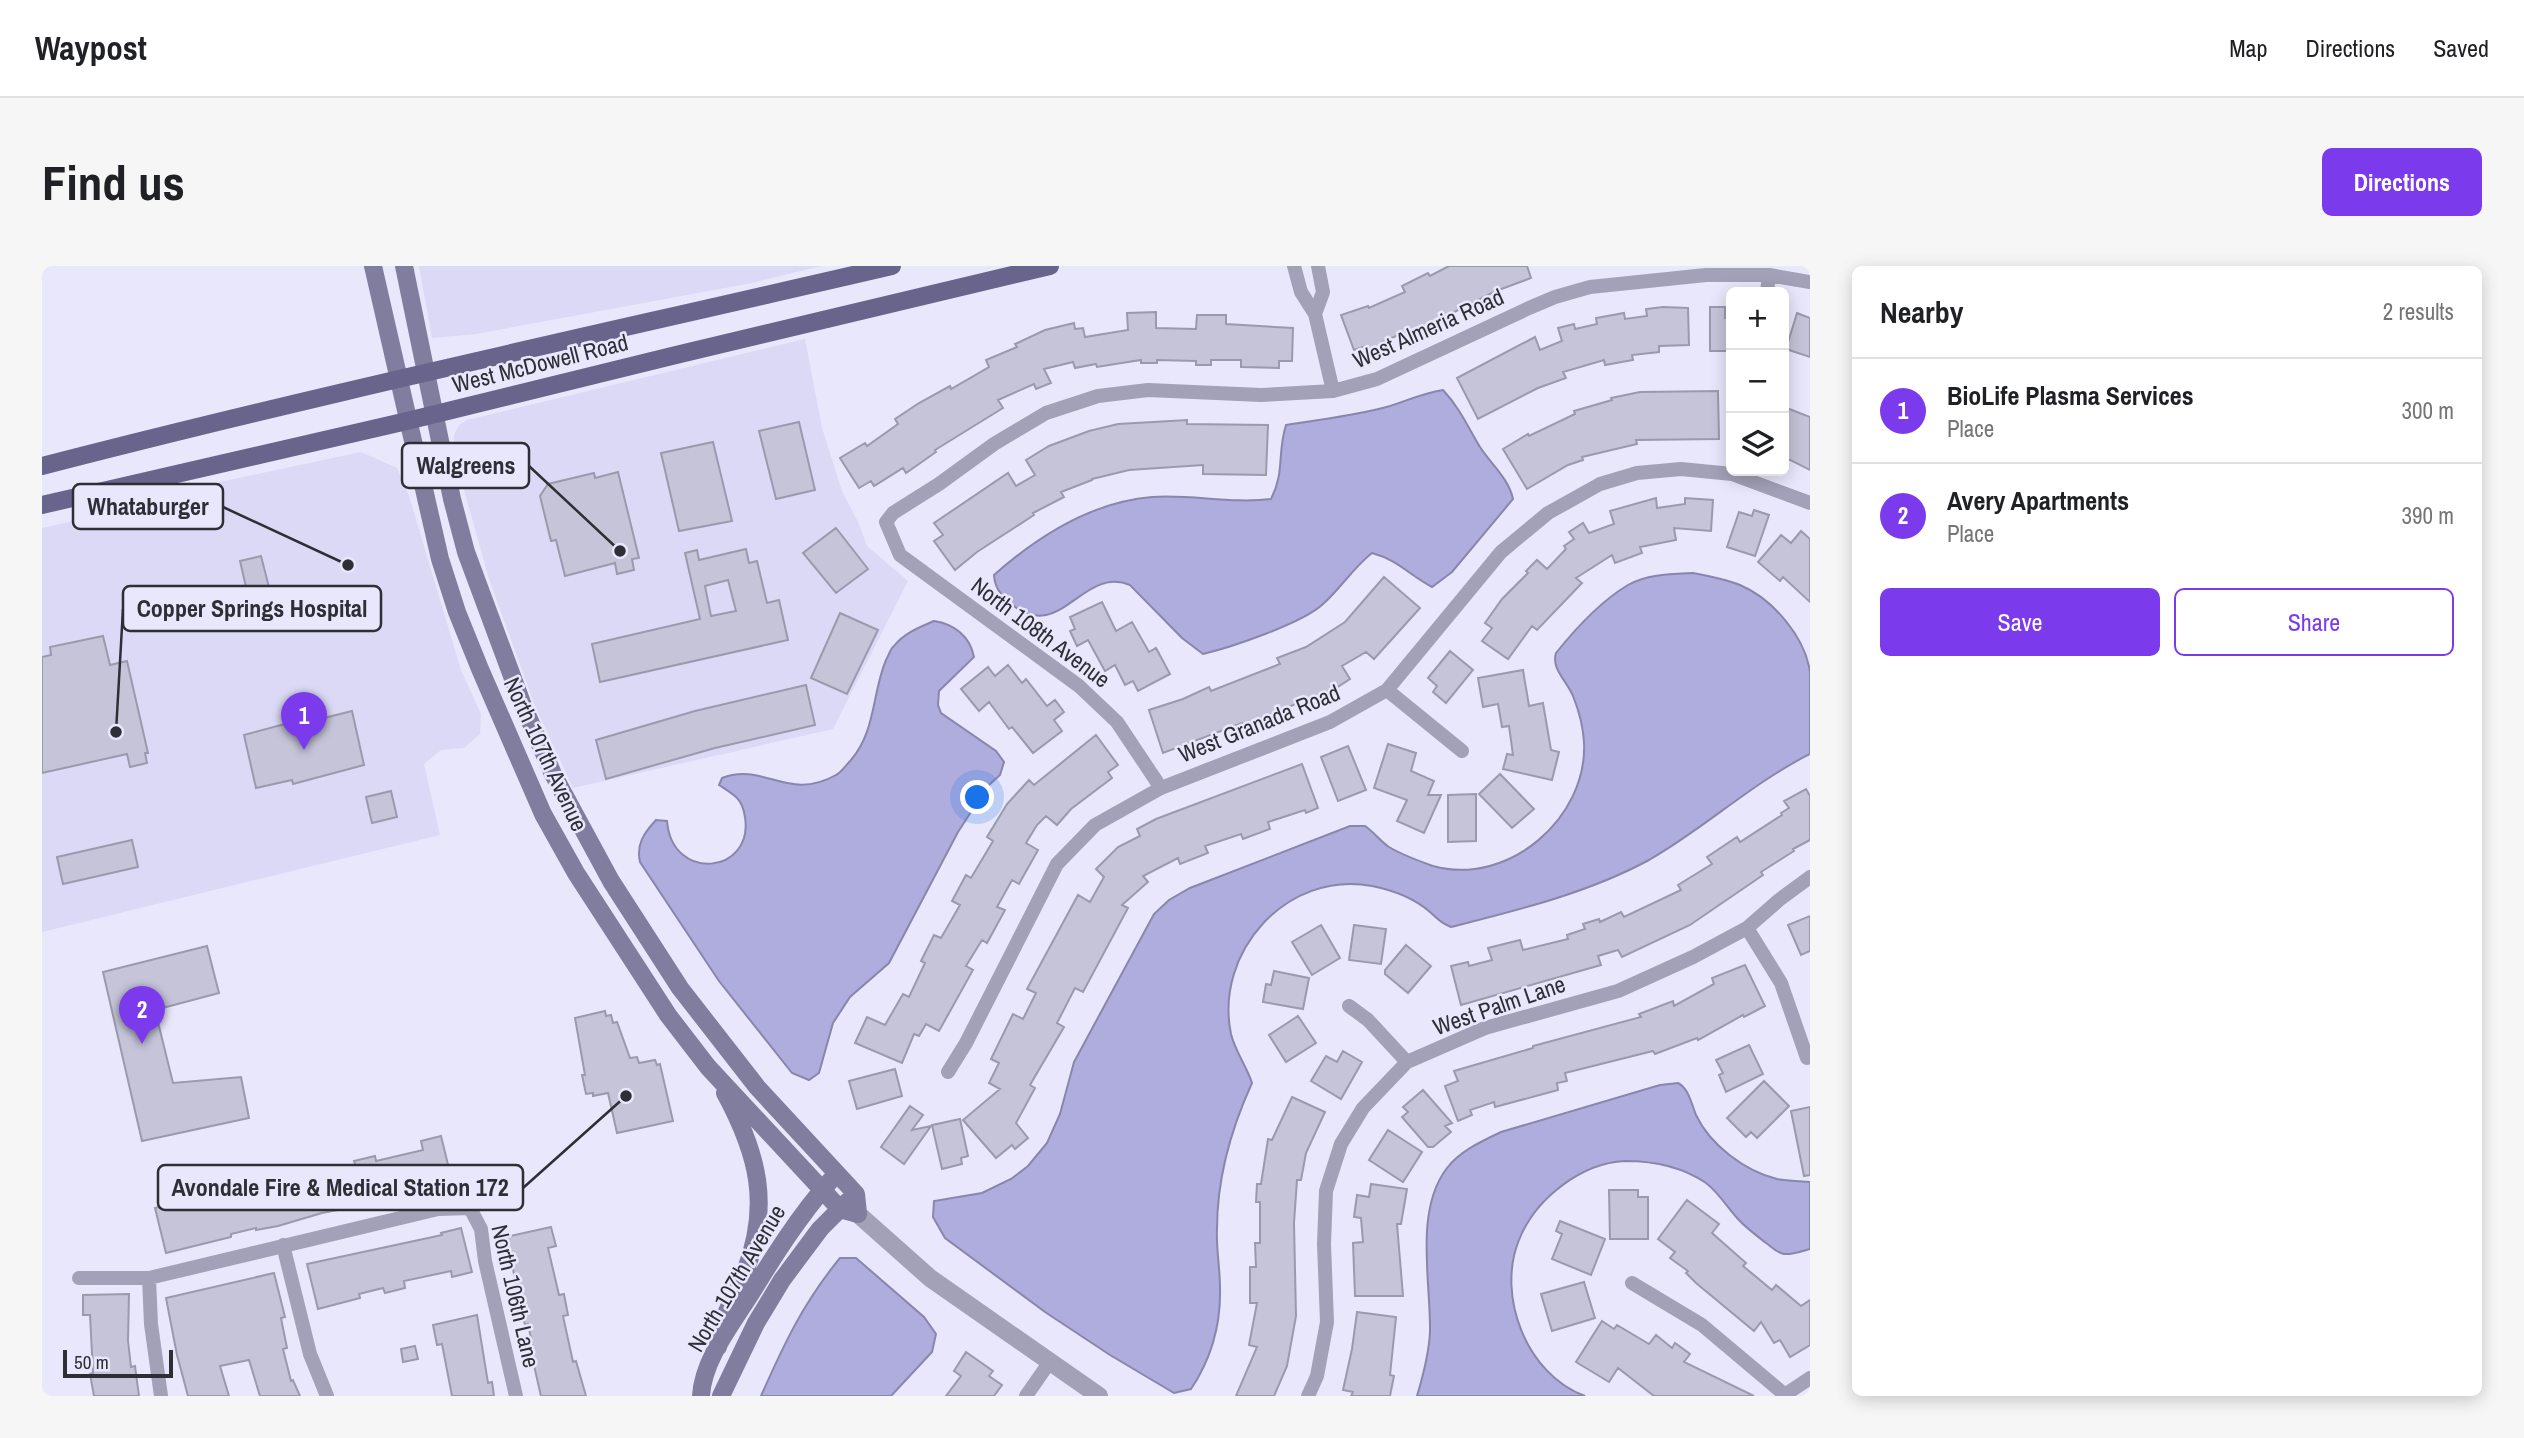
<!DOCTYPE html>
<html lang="en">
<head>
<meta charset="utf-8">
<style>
	:root { --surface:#fff; --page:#f6f6f6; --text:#202124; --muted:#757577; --line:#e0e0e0; --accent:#7c3aed }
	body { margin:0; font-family:"Archivo Narrow",sans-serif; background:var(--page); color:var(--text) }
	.controls { position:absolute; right:21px; top:21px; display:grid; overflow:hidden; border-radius:10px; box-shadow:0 4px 18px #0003 }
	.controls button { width:63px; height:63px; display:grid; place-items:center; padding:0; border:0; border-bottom:2px solid var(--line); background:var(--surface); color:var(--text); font:35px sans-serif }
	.scale { position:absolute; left:21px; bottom:18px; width:110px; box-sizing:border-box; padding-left:7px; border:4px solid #2f2e36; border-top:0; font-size:19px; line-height:24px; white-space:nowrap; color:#2f2e36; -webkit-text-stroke:5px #e8e7fb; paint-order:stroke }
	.you { position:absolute; left:936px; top:532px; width:24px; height:24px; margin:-18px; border:5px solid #fff; border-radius:50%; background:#1a73e8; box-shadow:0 0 0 10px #1a73e833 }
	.badge { display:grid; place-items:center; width:46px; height:46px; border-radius:50%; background:var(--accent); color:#fff; font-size:23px; font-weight:700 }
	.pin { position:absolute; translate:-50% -58px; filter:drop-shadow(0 2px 4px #0008) }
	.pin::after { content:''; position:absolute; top:37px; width:24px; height:21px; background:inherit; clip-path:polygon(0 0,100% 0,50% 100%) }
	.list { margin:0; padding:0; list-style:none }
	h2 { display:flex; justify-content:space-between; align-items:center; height:91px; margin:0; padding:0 28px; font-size:30px }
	h2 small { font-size:23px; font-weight:400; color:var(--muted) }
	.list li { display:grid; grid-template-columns:46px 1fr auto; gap:21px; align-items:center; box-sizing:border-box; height:105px; padding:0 28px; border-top:2px solid var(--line) }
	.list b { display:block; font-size:26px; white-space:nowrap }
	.list p { margin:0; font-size:23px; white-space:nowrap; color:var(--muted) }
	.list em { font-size:23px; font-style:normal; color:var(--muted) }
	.actions { display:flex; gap:14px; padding:21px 28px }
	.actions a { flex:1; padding:16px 0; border:2px solid var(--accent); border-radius:10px; text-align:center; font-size:24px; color:var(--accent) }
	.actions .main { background:var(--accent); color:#fff }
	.icon { flex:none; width:38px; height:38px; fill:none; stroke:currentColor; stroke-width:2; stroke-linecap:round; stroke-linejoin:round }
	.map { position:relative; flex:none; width:1768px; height:1130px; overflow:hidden; border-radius:10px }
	header { display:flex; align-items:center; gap:42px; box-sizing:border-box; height:98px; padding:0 35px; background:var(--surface); border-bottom:2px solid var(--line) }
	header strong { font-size:33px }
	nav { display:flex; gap:38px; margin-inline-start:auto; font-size:24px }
	.intro { display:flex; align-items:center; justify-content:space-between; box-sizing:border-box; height:168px; padding:0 42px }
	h1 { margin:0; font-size:49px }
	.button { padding:18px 32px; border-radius:10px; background:var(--accent); color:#fff; font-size:24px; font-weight:700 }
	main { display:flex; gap:42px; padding:0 42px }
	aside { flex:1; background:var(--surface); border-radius:10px; box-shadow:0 4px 18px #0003 }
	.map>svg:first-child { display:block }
	.built { fill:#dbd9f5 }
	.water { fill:#afacde; stroke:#8986ac; stroke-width:2 }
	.building { fill:#c5c4d8; stroke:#9b9aad; stroke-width:2; fill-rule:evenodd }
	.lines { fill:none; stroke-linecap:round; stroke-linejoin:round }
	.minor { stroke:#a2a1b7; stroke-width:14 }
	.tertiary { stroke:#a2a1b7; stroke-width:18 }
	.secondary { stroke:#807d9e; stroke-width:18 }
	.primary { stroke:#68648b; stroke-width:18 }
	.labels { text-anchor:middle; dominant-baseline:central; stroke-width:5; stroke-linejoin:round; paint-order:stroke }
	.street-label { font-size:23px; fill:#2f2e36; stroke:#e8e7fb }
	.leader { fill:none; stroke:#2f2e36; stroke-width:2.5 }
	.callout-dot { fill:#2f2e36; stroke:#e8e7fb; stroke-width:2.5 }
	.callout { fill:#e8e7fb; stroke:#2f2e36; stroke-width:2.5 }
	.callout-label { font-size:24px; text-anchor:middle; font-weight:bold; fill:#2f2e36 }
</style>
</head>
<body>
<header>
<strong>Waypost</strong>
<nav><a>Map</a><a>Directions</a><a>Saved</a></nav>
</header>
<div class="intro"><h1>Find us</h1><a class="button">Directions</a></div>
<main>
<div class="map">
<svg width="1768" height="1130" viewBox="0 0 1768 1130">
	<rect width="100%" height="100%" fill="#e8e7fb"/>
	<!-- built -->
	<path class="built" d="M377 0H779L710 17 434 68 390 72Z
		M763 73 780 162 800 225 816 256 825 280 866 315 791 463 531 522 493 440 447 313 412 188V169L417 159 425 154Z
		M319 186 355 202 367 230 419 404 439 448 438 468 422 482 399 484 382 498 398 569 0 666V262L54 250 84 236Z"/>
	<!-- water -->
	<path class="water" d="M1401 124C1417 141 1426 161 1438 181 1449 198 1467 213 1471 233L1410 306 1390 321C1367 309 1356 294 1330 287 1311 302 1299 322 1281 338 1261 357 1190 381 1161 388L1140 372 1088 319C1040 299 1018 380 968 337 958 328 953 322 952 309 996 270 1050 236 1110 231 1149 228 1189 238 1229 233 1243 206 1235 187 1244 159 1279 153 1314 150 1348 140 1366 134 1382 127 1401 124Z
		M1651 307C1667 310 1683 313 1698 319 1731 333 1763 371 1768 406 1768 432 1768 461 1768 488 1710 517 1663 562 1607 594 1546 627 1476 644 1409 661 1398 657 1396 653 1388 646 1372 632 1350 624 1330 620 1245 604 1172 686 1189 768 1193 785 1205 801 1210 817 1189 863 1175 912 1175 963 1174 982 1178 1002 1178 1022 1179 1059 1169 1093 1149 1123L1132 1127 1068 1089 1003 1046 903 972 891 951 892 935 940 927 969 913 986 900 1005 877 1018 848 1032 796 1112 648 1127 634 1148 622 1308 560H1323C1332 566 1338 575 1347 581 1360 589 1377 595 1391 600 1466 621 1546 552 1542 476 1541 460 1537 445 1531 430 1525 415 1509 403 1514 387 1534 362 1559 335 1586 319 1605 308 1630 308 1651 307Z
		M892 355C912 358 928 370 932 391L897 425 896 439 899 447 954 485 962 496 958 509 946 520 916 566 847 697 808 731 791 757 777 807 767 814 750 807 677 715 598 596C594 578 602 567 614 554L625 555C630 617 712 608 703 551 702 544 700 537 695 532 690 527 683 523 677 519L680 512C722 496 746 536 794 509 800 506 804 499 809 494 834 465 830 427 844 394 847 389 848 383 852 380 862 367 878 361 892 355Z
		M1636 817C1647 823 1649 837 1654 849 1668 879 1703 905 1735 913 1745 915 1757 915 1768 916V983C1760 985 1750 989 1742 988 1735 987 1730 981 1724 977 1714 969 1704 962 1696 953 1685 941 1677 927 1664 917 1639 900 1612 895 1583 895 1539 897 1493 933 1477 974 1454 1030 1485 1109 1543 1130H1375C1381 1110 1387 1087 1388 1066 1389 1016 1372 945 1405 902 1418 885 1440 875 1459 866L1618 819Z
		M798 992H814L882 1051 894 1068 890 1086 849 1130H719C742 1078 761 1037 798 992Z"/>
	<!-- building -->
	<path class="building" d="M1407 0H1485L1489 12 1454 25 1363 71 1361 67 1340 76 1341 81 1326 87 1324 80 1312 84 1299 49 1326 40 1327 42 1363 26 1360 20 1386 7 1388 10Z
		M1621 41 1646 42 1647 79 1617 80V86L1590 89 1591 94 1563 99 1562 94 1521 106 1524 112 1496 122 1436 153 1415 112 1493 71 1498 84 1520 75 1516 62 1532 58 1533 63 1555 58 1554 52 1582 47 1583 53 1605 50 1604 43Z
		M1668 41H1683V52H1689V85H1668Z
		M1114 46V62L1154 63 1155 49H1184V58L1251 62 1250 95H1237V102L1199 101V94H1169V99H1154V95L1115 94V97H1099V94L1055 101 1054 98 1033 102 1031 96 1002 103 1009 117 994 123 992 118 956 134 961 142 893 184 894 186 864 207 861 202 832 220 829 215 817 222 798 192 823 177 825 180 856 158 853 153 877 137 908 120 909 123 947 101 944 94 975 81 973 78 1003 64 1032 57 1033 63 1041 62 1043 71 1086 64 1085 47Z
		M1755 47 1768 52V91L1744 83Z
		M1676 125 1677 173 1594 174 1595 178 1540 191 1541 194 1526 199 1485 223 1461 183 1486 168 1487 170 1533 148 1532 145 1570 134 1569 132 1598 126Z
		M1742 141 1768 151V204L1742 191Z
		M1145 154V158L1226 159 1224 209 1161 208V199L1087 204 1050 213V214L1019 226 1022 231 991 247 992 249 935 286 913 304 892 275 901 269 892 257 966 207 974 220 993 209 984 194 1007 180 1047 165 1076 158Z
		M757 156 773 224 734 233 717 165Z
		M671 176 690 255 637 265 619 187Z
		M576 206 597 292 590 293 592 304 575 308 573 297 523 310 514 274 509 275 498 230 506 218 552 207 553 212Z
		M1614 232 1615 242 1643 238V232L1671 234 1669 265 1632 262 1634 274 1598 281 1600 287 1573 297 1570 289 1534 312 1540 317 1495 364 1490 360 1466 393 1440 375 1450 362 1443 357 1460 333 1486 307 1484 305 1495 294 1505 303 1524 283 1522 280 1532 273 1527 266 1541 257 1547 267 1572 258 1568 245Z
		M1712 244 1727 249 1713 290 1685 281 1697 246 1710 250Z
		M794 262 826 303 794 327 761 287Z
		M1759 265 1768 273V336L1741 311 1738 315 1716 296 1739 269 1749 277Z
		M704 283 707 297 715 295 725 337 737 334 746 374 558 416 550 378 658 353 643 287 655 284 657 294ZM686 314 694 345 669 350 663 320Z
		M219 290 229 329 207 334 198 295Z
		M1342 311 1378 342 1332 393 1324 386 1300 400 1308 413 1294 422 1201 459 1200 457 1121 487 1107 444 1141 433 1167 421 1169 425 1238 398 1235 392 1264 381 1303 356Z
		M1060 336 1074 365 1090 356 1107 386 1114 382 1128 408 1096 425 1091 415 1083 419 1073 399 1063 405 1046 374 1035 380 1028 365 1033 363 1028 351Z
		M798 347 836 364 805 428 769 412Z
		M61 370 68 399 85 395 106 487H103L105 497 88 501 85 488 0 507V391L9 389 8 381Z
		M1408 385 1431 404 1404 437 1391 426 1395 420 1386 412Z
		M966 399 980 417 984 413 1005 440 1013 434 1022 446 1012 454 1020 465 991 487 970 461 967 463 947 436 937 445 919 423 946 401 953 410Z
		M1481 404 1487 440 1501 437 1509 484 1517 486 1510 514 1461 503 1465 488 1471 489 1467 460 1460 461 1456 438 1441 441 1436 412Z
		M764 419 773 459 673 482 564 513 554 474 653 445Z
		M310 445 322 499 251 518 250 514 214 522 202 469 269 451 270 455Z
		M1054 469 1076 499 1066 506 1070 512 1029 543 1015 559 1004 550 995 559 984 577 996 584 977 618 970 614 955 641 963 644 945 677 940 674 924 700 931 704 897 765 884 758 877 770 872 768 860 797 813 777 825 751 843 759 861 728 867 731 883 697 879 695 892 669 899 672 918 639 910 635 924 609 929 612 951 575 945 571 965 538 987 514 992 519Z
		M1346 478 1374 487 1369 505 1392 515 1386 529H1399L1382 567 1355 555 1365 534 1332 522Z
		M1306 480 1324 524 1296 535 1279 491Z
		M1260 498 1276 542 1264 547 1263 544 1226 556 1228 563 1201 573 1199 568 1163 580 1166 587 1138 598 1136 592 1101 610 1106 616 1080 639 1086 642 1041 726 1033 722 1015 757 1022 761 988 819 993 822 974 857 986 872 973 883 970 879 954 892 921 854 958 823 947 817 957 797 949 793 971 748 981 753 994 727 985 723 1036 629 1048 636 1062 611 1054 603 1076 581 1098 570 1095 563 1114 553Z
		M1458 508 1492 543 1470 562 1437 528Z
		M1764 523 1768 530V574L1751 583 1752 585 1719 606 1721 609 1648 659 1580 691 1576 684 1556 690 1559 699 1419 739 1409 700 1426 696 1427 700 1450 694 1446 682 1478 674 1481 684 1526 673 1525 669 1543 663 1541 658 1557 653 1558 656 1579 646 1582 651 1639 624 1636 619 1670 598 1665 591 1695 571 1698 576 1740 549 1739 547 1747 542 1742 535Z
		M349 525 355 551 330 557 324 531Z
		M1434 528V575L1406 576V529Z
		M90 574 96 601 21 618 15 591Z
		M1768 650V685L1759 689 1746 659Z
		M1279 659 1298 692 1270 709 1250 676Z
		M1312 659 1344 663 1339 698 1307 694Z
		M1364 679 1389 700 1366 727 1343 708V704Z
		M165 680 177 727 113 744 131 817 199 811 207 852 100 875 61 706Z
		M1703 699 1723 740 1702 751 1701 749 1656 774 1655 772 1613 788 1611 785 1523 807 1525 815 1515 817 1516 824 1453 841 1452 836 1428 844 1430 849 1416 855 1403 820 1416 815 1412 805 1491 782V780L1599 751 1597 748 1631 735 1632 740 1672 718 1670 712Z
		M1232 705 1267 712 1261 743 1221 736 1224 718 1229 719Z
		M563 745 564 750 569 749 571 757 575 756 588 792 595 791 597 797 613 794 615 799 618 798 631 855 575 867 566 827 551 830V827L544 828 540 809H543L533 752Z
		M1256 750 1274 777 1244 796 1227 769Z
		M1707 779 1721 808 1684 826 1677 809 1681 807 1674 794Z
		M1301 785 1320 796 1299 833 1269 815 1284 790 1295 796Z
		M853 803 860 830 815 843 807 815Z
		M1722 815 1747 840 1715 872 1709 866 1704 871 1685 852Z
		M1381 824 1410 857 1403 860 1409 866 1391 881H1386L1360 851 1366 846 1361 841Z
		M1250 831 1283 846 1264 887 1259 914H1255L1252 957 1254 1050 1245 1100 1232 1130H1194L1215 1081 1207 1079 1215 1037H1208V1001H1214L1213 977H1218V936H1214L1215 918H1219L1226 873 1230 874Z
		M868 840 881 849 870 864 889 860 862 898 839 881Z
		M1768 841V909L1762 910 1749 845Z
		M918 853 926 890 919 892 920 898 900 903 890 859Z
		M1346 864 1380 886 1361 916 1327 894Z
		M399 870 410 915 385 921 386 924 343 933V935L280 947 236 960 214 964V962L189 968V971L124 987 113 942 133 937 135 942 160 936 159 931 179 927 180 932 227 921 225 915 245 911 246 916 272 909 270 904 288 900 289 906 314 901 312 895 333 890 334 895 381 884 379 875Z
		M1329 918 1365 923 1359 958H1355L1361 1030H1313L1311 977 1321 976 1319 952 1312 951 1315 929 1327 931Z
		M1567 924H1596V931H1606V973H1568Z
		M1645 934 1677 958 1670 967 1704 997 1701 1000 1730 1024 1734 1019 1759 1040 1768 1034V1079L1748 1091 1738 1074 1732 1077 1719 1056 1712 1065 1654 1017 1644 1007 1646 1005 1628 992 1633 986 1616 973Z
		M1518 955 1563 973 1549 1009 1510 993 1520 968 1514 965Z
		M509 961 514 980 506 982 517 1029 522 1028 526 1049 521 1050 531 1096 534 1095 544 1130H499L488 1082H491L486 1058 483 1059 464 971Z
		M419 962 430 1006 410 1011 409 1005 362 1015 363 1022 343 1027 341 1022 317 1028 318 1032 276 1043 265 998 400 969 399 967Z
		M232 1007 243 1051 239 1052 245 1082 241 1083 249 1115 251 1114 258 1130H218L207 1094 178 1100 187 1130H146L135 1089 124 1032Z
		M1542 1016 1553 1052 1510 1065 1499 1028Z
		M87 1028 86 1075 89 1101 93 1100 97 1130H52L48 1108 51 1107 48 1049H41V1029Z
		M1315 1046 1354 1051 1348 1109 1352 1110 1348 1130H1309L1311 1126 1301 1124 1310 1083Z
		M435 1049 446 1117 450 1116 452 1130H410L400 1078 395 1079 391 1059Z
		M1560 1055 1572 1063 1575 1059 1607 1078 1614 1069 1630 1082 1633 1077 1648 1088 1642 1096 1712 1130H1612L1576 1102 1567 1116 1534 1096Z
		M373 1080 376 1093 361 1096 359 1083Z
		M924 1086 951 1105 947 1110 960 1119 952 1130H904L919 1110 912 1105Z"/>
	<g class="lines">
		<!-- minor -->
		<path class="minor" d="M1252 0 1259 26 1273 48 1291 125
			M1725 26 1727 9
			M1273 48 1281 26 1276 0
			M1345 424 1420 485
			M1119 522 1075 456 1037 420 858 289 844 256 851 247 897 218 952 178 1004 147 1056 130 1106 124 1219 129 1291 125 1335 113 1487 42 1513 31 1548 21 1664 9H1727L1768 16
			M1705 662 1739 717 1765 792
			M1307 740 1326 754 1365 796
			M906 806 924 777 1015 598 1053 559 1119 522 1288 456 1345 424 1459 286 1506 247 1558 218 1595 207 1639 203 1690 208 1768 237
			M241 979 268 1088 285 1130
			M37 1012H107L396 943 428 942 439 963 443 995 474 1130
			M107 1012 109 1058 119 1130
			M1590 1017 1660 1059 1742 1128
			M984 1130 1007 1097
			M1266 1130 1275 1110 1285 1056 1282 978 1284 925 1299 878 1321 842 1365 796 1443 762 1576 725 1651 691 1705 662 1737 634 1768 611
			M1741 1130 1768 1112"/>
		<!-- tertiary -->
		<path class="tertiary" d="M816 948 888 1012 1057 1130"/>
		<!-- secondary -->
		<path class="secondary" d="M331 0 398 293 415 346 438 403 501 548 534 607 626 749 666 801 798 943 816 948 814 928 715 821 638 722 569 615 511 508 480 437 424 286 410 233 362 0
			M676 1081C678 1071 679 1059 683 1050 689 1035 698 1021 703 1006 729 939 716 888 683 827
			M659 1130C661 1094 689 1059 708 1029 732 990 757 950 788 915
			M679 1130 714 1057 740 1014 778 963 806 935"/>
		<!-- primary -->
		<path class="primary" d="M0 200C282 127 566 66 850 0
			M0 239 365 155 634 89 1008 0"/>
	</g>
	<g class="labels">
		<!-- street labels -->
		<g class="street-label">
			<text transform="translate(1386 62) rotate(-24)">West Almeria Road</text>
			<text transform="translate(498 97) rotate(-14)">West McDowell Road</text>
			<text transform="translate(999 366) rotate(37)">North 108th Avenue</text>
			<text transform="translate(1217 457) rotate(-22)">West Granada Road</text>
			<text transform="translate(504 488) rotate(65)">North 107th Avenue</text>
			<text transform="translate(1457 739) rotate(-19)">West Palm Lane</text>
			<text transform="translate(694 1012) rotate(-59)">North 107th Avenue</text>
			<text transform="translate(474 1030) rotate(77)">North 106th Lane</text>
		</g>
	</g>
	<!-- callouts -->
	<path class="leader" d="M578 285L487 200M306 299L181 241M74 466L81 343M584 830L481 922"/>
	<g class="callout-dot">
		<circle cx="578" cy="285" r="7"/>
		<circle cx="306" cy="299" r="7"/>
		<circle cx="74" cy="466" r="7"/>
		<circle cx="584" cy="830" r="7"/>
	</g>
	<g class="callout">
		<rect x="360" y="177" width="127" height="45" rx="7"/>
		<rect x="31" y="218" width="150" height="45" rx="7"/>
		<rect x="81" y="320" width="258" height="45" rx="7"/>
		<rect x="116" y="899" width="365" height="45" rx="7"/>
	</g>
	<g class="callout-label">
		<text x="424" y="208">Walgreens</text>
		<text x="106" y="249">Whataburger</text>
		<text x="210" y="351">Copper Springs Hospital</text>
		<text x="298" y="930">Avondale Fire &amp; Medical Station 172</text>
	</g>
</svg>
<div class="controls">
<button>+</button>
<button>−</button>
<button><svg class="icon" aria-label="layers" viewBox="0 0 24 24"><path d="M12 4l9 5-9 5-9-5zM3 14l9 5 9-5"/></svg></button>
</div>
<div class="scale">50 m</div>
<div class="you"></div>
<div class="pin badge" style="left:262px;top:484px">1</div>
<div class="pin badge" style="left:100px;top:778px">2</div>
</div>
<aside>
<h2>Nearby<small>2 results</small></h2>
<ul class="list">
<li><span class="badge">1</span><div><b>BioLife Plasma Services</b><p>Place</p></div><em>300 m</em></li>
<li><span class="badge">2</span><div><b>Avery Apartments</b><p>Place</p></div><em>390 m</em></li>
</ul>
<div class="actions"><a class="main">Save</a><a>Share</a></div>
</aside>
</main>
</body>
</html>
